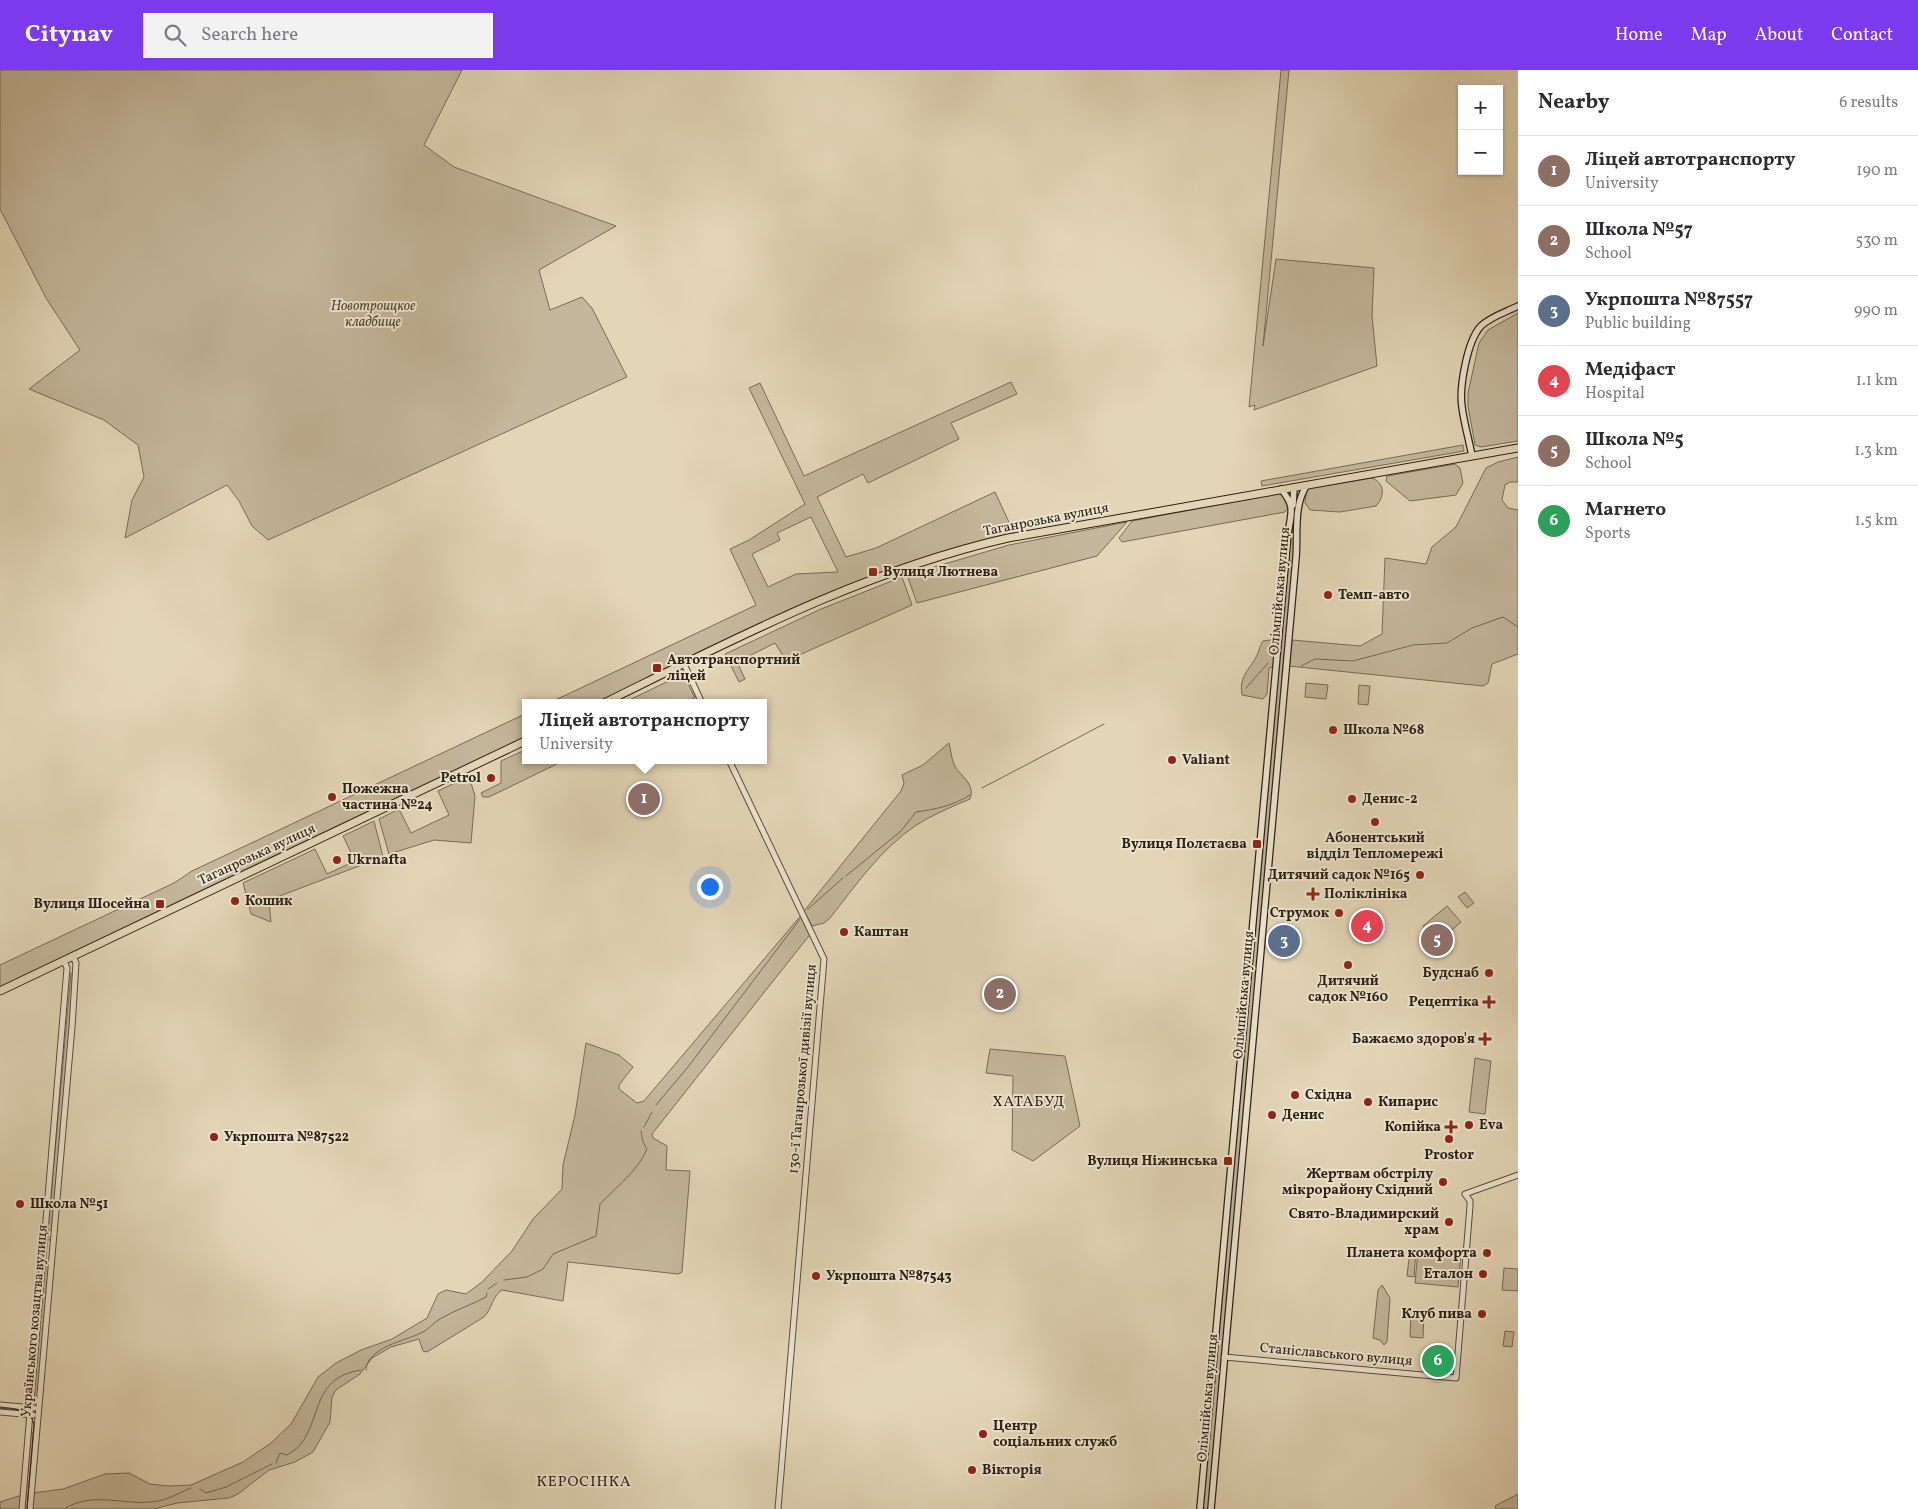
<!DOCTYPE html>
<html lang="en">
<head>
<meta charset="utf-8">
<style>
	:root { --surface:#fff; --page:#f2f2f3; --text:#2b2b33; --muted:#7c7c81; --line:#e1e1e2; --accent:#7c3aed }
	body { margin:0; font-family:Vollkorn,serif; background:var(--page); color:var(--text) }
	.controls { position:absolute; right:15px; top:15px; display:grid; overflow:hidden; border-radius:0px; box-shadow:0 1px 4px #0004 }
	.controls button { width:45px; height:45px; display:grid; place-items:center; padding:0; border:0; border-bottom:1px solid var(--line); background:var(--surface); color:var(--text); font:25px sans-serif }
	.you { position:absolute; left:709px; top:816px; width:18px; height:18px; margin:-12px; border:4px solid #fff; border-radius:50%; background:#1a73e8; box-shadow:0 0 0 8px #1a73e833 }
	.badge { display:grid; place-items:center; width:32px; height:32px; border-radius:50%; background:var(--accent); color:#fff; font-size:16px; font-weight:700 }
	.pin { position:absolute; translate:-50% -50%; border:2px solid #fff; box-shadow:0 1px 5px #0006 }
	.popup { position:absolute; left:522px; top:629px; width:245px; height:65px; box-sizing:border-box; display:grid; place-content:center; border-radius:0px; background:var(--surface); filter:drop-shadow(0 1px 4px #0005); font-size:16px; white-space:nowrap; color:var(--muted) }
	.popup b { font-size:19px; color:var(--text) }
	.popup::after { content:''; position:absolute; left:50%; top:100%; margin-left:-10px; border:10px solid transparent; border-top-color:var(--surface) }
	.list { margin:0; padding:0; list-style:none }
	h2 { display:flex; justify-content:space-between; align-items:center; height:65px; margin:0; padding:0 20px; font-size:21px }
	h2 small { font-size:16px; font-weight:400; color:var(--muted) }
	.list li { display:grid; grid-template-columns:32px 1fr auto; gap:15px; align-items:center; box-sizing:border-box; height:70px; padding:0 20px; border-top:1px solid var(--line) }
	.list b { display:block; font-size:19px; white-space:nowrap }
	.list p { margin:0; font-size:16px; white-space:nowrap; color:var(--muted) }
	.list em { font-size:16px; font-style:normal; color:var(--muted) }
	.icon { flex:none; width:28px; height:28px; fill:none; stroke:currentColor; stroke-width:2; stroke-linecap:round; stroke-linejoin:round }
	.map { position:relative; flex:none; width:1518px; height:1439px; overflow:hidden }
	header { display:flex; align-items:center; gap:30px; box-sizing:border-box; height:70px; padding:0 25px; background:var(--accent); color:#fff }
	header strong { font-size:24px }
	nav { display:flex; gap:28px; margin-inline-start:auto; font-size:18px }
	.search { width:350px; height:45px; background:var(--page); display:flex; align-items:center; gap:12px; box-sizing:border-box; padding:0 18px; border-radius:0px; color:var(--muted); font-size:19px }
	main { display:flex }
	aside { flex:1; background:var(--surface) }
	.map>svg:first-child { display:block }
	.green { fill:#c4b79b; stroke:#786c58; fill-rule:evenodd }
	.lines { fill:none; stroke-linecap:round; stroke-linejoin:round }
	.stream { stroke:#746855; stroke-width:1 }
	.tertiary-casing { stroke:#594e3d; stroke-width:7 }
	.secondary-casing { stroke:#2b2114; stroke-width:8 }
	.trunk-casing { stroke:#2b2114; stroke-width:9 }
	.tertiary { stroke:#ede4d0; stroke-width:5 }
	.secondary { stroke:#ede4d0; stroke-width:5.5 }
	.trunk { stroke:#e3d6b7; stroke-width:7 }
	.tram { stroke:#2b2114; stroke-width:1 }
	.poi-dot { fill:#8f2418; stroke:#ede4d0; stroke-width:2 }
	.labels { text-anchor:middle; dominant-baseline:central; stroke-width:4; stroke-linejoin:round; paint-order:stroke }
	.park-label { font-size:14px; font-style:italic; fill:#514636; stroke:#ede4d0 }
	.street-label { font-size:14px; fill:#2b2114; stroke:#ede4d0 }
	.poi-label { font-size:14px; font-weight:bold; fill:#2b2114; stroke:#ede4d0; text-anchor:start }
	.neighbourhood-label { font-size:15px; letter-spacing:1px; fill:#2b2114; stroke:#ede4d0 }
</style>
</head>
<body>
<header>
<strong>Citynav</strong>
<div class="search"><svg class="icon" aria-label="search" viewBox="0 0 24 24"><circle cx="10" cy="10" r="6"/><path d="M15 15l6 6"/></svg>Search here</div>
<nav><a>Home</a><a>Map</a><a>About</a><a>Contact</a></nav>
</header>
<main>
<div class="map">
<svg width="1518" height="1439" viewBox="0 0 1518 1439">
	<rect width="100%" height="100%" fill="#e3d6b7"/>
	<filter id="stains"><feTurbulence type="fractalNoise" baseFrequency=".004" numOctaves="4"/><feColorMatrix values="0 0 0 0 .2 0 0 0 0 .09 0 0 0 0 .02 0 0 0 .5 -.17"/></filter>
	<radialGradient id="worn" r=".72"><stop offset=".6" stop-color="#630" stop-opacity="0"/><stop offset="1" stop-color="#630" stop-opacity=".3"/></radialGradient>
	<!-- green -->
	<path class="green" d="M0 0H462L424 75 454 97 616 156 539 200 550 240 582 227 592 238 627 307 268 470 252 456 239 431 227 415 125 468 132 430 144 407 138 375 104 350 29 319 80 280 46 228 0 139Z
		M1281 0H1289L1263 276 1276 189 1374 198 1372 246 1377 296 1254 340 1255 335 1249 337Z
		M1518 243V371L1481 377 1475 375 1468 336V323L1479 273 1488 260Z
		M1011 312 1017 324 951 353 959 369 868 413 863 404 817 427 846 487 876 478 995 422 1014 463 901 495 817 529 598 633H549L756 535 730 479 749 470 805 434 749 318 760 313 804 406ZM811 447 838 502 796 504 768 517 752 484 780 470 777 463Z
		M1463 375 1464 381 1262 416 1261 411Z
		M1518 387V412H1510L1505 415 1502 430 1508 438 1518 440V584L1492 594 1488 613 1483 616 1289 596 1292 570 1360 576 1382 564 1385 488 1426 494 1432 477 1456 457 1486 398 1498 392Z
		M1455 394 1460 398 1463 413 1456 425 1410 431 1386 411 1387 406Z
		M1372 408C1385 413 1385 426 1376 436L1340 442 1310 440 1305 433 1307 419Z
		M1282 423 1289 437 1285 442 1122 472 1119 468 1132 451Z
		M1290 451H1298L1211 1439H1200L1276 596 1269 598 1267 624 1263 629 1242 625C1239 608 1247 602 1255 589 1259 583 1259 577 1263 571L1278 569Z
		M1127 452 1097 486 917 533 907 505 1009 475Z
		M902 507 912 535 790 589H785L775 573 737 592 745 609 739 612 725 584 821 539Z
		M683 604 695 628 684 633H623Z
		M1306 613 1328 615 1326 629 1305 627Z
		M1359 615 1370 616 1368 635 1358 634Z
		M525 644V667L0 917V895L174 813 192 801Z
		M949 673C951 680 951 687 954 694 959 706 976 713 970 729 951 737 932 745 915 756 881 779 855 816 830 848L824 853 812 856 804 841 901 721 904 713 902 705 923 695Z
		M525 680V690H560L561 692 489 727H483L481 723 501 713V691Z
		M469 706 475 726 471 773 434 770 389 784 379 749 399 739 411 763 449 745 438 721Z
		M374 751 383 787 269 830 271 852 251 844 243 813 315 779 327 804 355 791 343 766Z
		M1465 822 1474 833 1467 838 1458 827Z
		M1447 836 1461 852 1437 873 1423 856Z
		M803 843 812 862 652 1064 653 1068 667 1076 666 1100 690 1101 682 1202 678 1204 568 1192 563 1231 502 1220C493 1225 492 1239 484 1247L427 1282 423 1281 419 1269 391 1277 372 1288 360 1304 336 1320 332 1327 330 1352 313 1382 295 1392 269 1400 238 1424 229 1428 177 1433 154 1439H31L33 1423 63 1419 105 1404 129 1403 150 1414 168 1416 191 1415 243 1392 271 1373 291 1354 318 1307 336 1293 361 1280 392 1269 427 1248 438 1224 446 1220 466 1224 482 1212 512 1181 533 1149 562 1119 563 1095 575 1045 586 973 619 985 633 997 619 1015V1019L637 1033 644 1031Z
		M71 903H75L52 1170H47Z
		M990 979 1065 986 1080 1056 1033 1091 1012 1080 1013 1006 986 1003Z
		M1475 988 1491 991 1485 1044 1469 1042Z
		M1410 1180H1416L1414 1207 1407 1206Z
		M1418 1180 1461 1184 1458 1217 1415 1213Z
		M45 1194H50L39 1333 33 1332Z
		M1504 1198 1518 1199V1221L1502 1220Z
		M1382 1215 1390 1228 1387 1272 1384 1275 1380 1270 1373 1268 1378 1220Z
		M1411 1242H1424L1423 1268 1410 1267Z
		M1505 1261 1514 1262 1512 1277 1503 1276Z
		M30 1362 36 1363 29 1439H23Z
		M1518 1424V1439H1496L1495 1436Z
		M22 1425 21 1439H0V1432Z"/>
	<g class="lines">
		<!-- stream -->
		<path class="stream" d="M1301 596 1315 589 1353 591 1413 575 1447 573 1472 558 1503 547 1518 557
			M1246 618 1268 593
			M982 718 1104 654
			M846 806 901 761 916 742C936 739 953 736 970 725
			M808 839 843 808
			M656 1035 688 997 800 849
			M644 1057 652 1042
			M504 1210 527 1207 543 1199 553 1184 596 1166 600 1134C617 1116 637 1102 647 1079L643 1072 641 1061
			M488 1219 497 1213
			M366 1300C367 1277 405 1271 421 1263 428 1260 433 1253 440 1249 455 1240 471 1235 486 1227L487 1223
			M276 1393 280 1383 287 1385C291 1382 297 1379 300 1375 322 1348 312 1307 361 1300
			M200 1419 206 1423 226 1417 272 1394
			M64 1439C93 1420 127 1437 158 1431 169 1429 181 1422 191 1418"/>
		<defs>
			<path id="tertiary" d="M684 594 702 633
				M729 690 824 889 778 1439
				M1224 1287 1456 1308 1470 1136V1131L1465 1124 1518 1105
				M0 1335 34 1338
				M0 1342 33 1345
				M22 1439 67 898 64 891
				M30 1439 72 957 76 893 73 886"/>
			<path id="secondary" d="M1472 386C1469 370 1464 353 1462 337 1459 318 1467 271 1481 256 1490 247 1506 242 1518 236
				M1293 435 1294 417
				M1200 1439 1288 464C1291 442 1296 437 1281 419
				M1211 1439 1296 488C1298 464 1293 435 1307 415"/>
			<path id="trunk" d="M604 633C734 569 866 500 1008 468L1518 378
				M0 921 525 671"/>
		</defs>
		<!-- tertiary casing -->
		<use href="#tertiary" class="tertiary-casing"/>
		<!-- secondary casing -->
		<use href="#secondary" class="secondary-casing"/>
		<!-- trunk casing -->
		<use href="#trunk" class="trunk-casing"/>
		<!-- tertiary -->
		<use href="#tertiary" class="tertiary"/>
		<!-- secondary -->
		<use href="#secondary" class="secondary"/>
		<!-- trunk -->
		<use href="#trunk" class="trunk"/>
		<!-- tram -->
		<path class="tram" d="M0 1337C15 1339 29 1338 34 1354L27 1439"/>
	</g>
	<!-- markers -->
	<g class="poi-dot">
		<rect x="868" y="497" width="10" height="10" rx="2.5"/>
		<circle cx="1328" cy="525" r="5"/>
		<rect x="652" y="593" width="10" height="10" rx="2.5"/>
		<circle cx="1333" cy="660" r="5"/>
		<circle cx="1172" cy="690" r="5"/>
		<circle cx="491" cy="708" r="5"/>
		<circle cx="332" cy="727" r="5"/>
		<circle cx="1352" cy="729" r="5"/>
		<circle cx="1375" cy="752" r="5"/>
		<rect x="1252" y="769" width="10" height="10" rx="2.5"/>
		<circle cx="337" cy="790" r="5"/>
		<circle cx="1420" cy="805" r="5"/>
		<path d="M1310.5 816.5h5v5h5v5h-5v5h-5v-5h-5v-5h5z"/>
		<circle cx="235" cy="831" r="5"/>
		<rect x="155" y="829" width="10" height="10" rx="2.5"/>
		<circle cx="1339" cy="843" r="5"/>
		<circle cx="844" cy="862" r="5"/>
		<circle cx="1348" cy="895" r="5"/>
		<circle cx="1489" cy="903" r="5"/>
		<path d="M1486.5 924.5h5v5h5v5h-5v5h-5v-5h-5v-5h5z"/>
		<path d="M1482.5 961.5h5v5h5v5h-5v5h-5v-5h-5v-5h5z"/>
		<circle cx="1295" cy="1025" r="5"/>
		<circle cx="1368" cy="1032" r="5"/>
		<circle cx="1272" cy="1045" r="5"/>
		<circle cx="1469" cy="1055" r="5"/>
		<path d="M1448.5 1049.5h5v5h5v5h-5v5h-5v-5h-5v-5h5z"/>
		<circle cx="214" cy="1067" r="5"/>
		<circle cx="1449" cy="1069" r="5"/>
		<rect x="1223" y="1086" width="10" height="10" rx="2.5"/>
		<circle cx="1443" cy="1112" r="5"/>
		<circle cx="20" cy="1134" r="5"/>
		<circle cx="1449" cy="1152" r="5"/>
		<circle cx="1487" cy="1183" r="5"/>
		<circle cx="1483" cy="1204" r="5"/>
		<circle cx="816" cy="1206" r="5"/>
		<circle cx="1482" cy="1244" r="5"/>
		<circle cx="983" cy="1364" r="5"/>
		<circle cx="972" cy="1400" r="5"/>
	</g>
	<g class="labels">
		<!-- park labels -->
		<g class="park-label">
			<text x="373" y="236">Новотроицкое<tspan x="373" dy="16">кладбище</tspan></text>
		</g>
		<!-- street labels -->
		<g class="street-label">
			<text transform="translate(1046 450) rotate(-11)">Таганрозька вулиця</text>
			<text transform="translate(1280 521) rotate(-85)">Олімпійська вулиця</text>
			<text transform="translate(257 785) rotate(-25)">Таганрозька вулиця</text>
			<text transform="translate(1244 925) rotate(-85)">Олімпійська вулиця</text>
			<text transform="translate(803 999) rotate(-85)">130-ї Таганрозької дивізії вулиця</text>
			<text transform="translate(35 1251) rotate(-85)">Українського козацтва вулиця</text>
			<text transform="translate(1336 1285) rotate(5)">Станіславського вулиця</text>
			<text transform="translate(1208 1328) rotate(-85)">Олімпійська вулиця</text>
		</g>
		<!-- poi labels -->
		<g class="poi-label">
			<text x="883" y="502">Вулиця Лютнева</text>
			<text x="1338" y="525">Темп-авто</text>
			<text x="667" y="590">Автотранспортний<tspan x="667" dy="16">ліцей</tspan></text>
			<text x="1343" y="660">Школа №68</text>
			<text x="1182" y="690">Valiant</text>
			<text x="481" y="708" text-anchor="end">Petrol</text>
			<text x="342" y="719">Пожежна<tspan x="342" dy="16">частина №24</tspan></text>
			<text x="1362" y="729">Денис-2</text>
			<text x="1375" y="768" text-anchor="middle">Абонентський<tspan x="1375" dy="16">відділ Тепломережі</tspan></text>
			<text x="1247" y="774" text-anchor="end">Вулиця Полєтаєва</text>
			<text x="347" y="790">Ukrnafta</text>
			<text x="1410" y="805" text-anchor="end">Дитячий садок №165</text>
			<text x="1324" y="824">Поліклініка</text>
			<text x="245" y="831">Кошик</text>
			<text x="150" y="834" text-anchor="end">Вулиця Шосейна</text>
			<text x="1329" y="843" text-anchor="end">Струмок</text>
			<text x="854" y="862">Каштан</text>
			<text x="1479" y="903" text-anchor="end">Будснаб</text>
			<text x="1348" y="911" text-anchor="middle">Дитячий<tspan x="1348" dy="16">садок №160</tspan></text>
			<text x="1479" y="932" text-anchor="end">Рецептіка</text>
			<text x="1475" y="969" text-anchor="end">Бажаємо здоров'я</text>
			<text x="1305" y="1025">Східна</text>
			<text x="1378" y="1032">Кипарис</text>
			<text x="1282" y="1045">Денис</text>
			<text x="1479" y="1055">Eva</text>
			<text x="1441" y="1057" text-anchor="end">Копійка</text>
			<text x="224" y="1067">Укрпошта №87522</text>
			<text x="1449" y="1085" text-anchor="middle">Prostor</text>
			<text x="1218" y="1091" text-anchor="end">Вулиця Ніжинська</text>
			<text x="1433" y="1104" text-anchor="end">Жертвам обстрілу<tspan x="1433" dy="16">мікрорайону Східний</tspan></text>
			<text x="30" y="1134">Школа №51</text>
			<text x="1439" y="1144" text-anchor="end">Свято-Владимирский<tspan x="1439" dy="16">храм</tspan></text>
			<text x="1477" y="1183" text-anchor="end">Планета комфорта</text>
			<text x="1473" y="1204" text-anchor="end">Еталон</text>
			<text x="826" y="1206">Укрпошта №87543</text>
			<text x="1472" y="1244" text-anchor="end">Клуб пива</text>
			<text x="993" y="1356">Центр<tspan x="993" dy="16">соціальних служб</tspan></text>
			<text x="982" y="1400">Вікторія</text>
		</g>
		<!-- neighbourhood labels -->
		<g class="neighbourhood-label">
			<text x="1029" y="1032">ХАТАБУД</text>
			<text x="584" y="1412">КЕРОСІНКА</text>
		</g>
	</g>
	<rect width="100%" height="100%" filter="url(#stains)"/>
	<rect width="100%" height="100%" fill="url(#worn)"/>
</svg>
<div class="controls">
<button>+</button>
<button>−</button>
</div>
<div class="you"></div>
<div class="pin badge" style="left:644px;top:729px;background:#8d6e63">1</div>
<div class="popup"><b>Ліцей автотранспорту</b>University</div>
<div class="pin badge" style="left:1000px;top:924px;background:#8d6e63">2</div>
<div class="pin badge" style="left:1284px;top:871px;background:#5c6f8a">3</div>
<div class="pin badge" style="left:1367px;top:856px;background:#e0444e">4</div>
<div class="pin badge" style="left:1437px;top:870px;background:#8d6e63">5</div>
<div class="pin badge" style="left:1438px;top:1291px;background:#2e9e5b">6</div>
</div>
<aside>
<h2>Nearby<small>6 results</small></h2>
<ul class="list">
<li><span class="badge" style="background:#8d6e63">1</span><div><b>Ліцей автотранспорту</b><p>University</p></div><em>190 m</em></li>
<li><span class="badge" style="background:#8d6e63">2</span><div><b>Школа №57</b><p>School</p></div><em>530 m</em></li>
<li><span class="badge" style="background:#5c6f8a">3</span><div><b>Укрпошта №87557</b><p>Public building</p></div><em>990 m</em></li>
<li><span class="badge" style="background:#e0444e">4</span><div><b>Медіфаст</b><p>Hospital</p></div><em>1.1 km</em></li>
<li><span class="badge" style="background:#8d6e63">5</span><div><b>Школа №5</b><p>School</p></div><em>1.3 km</em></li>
<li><span class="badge" style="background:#2e9e5b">6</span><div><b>Магнето</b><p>Sports</p></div><em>1.5 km</em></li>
</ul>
</aside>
</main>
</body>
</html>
